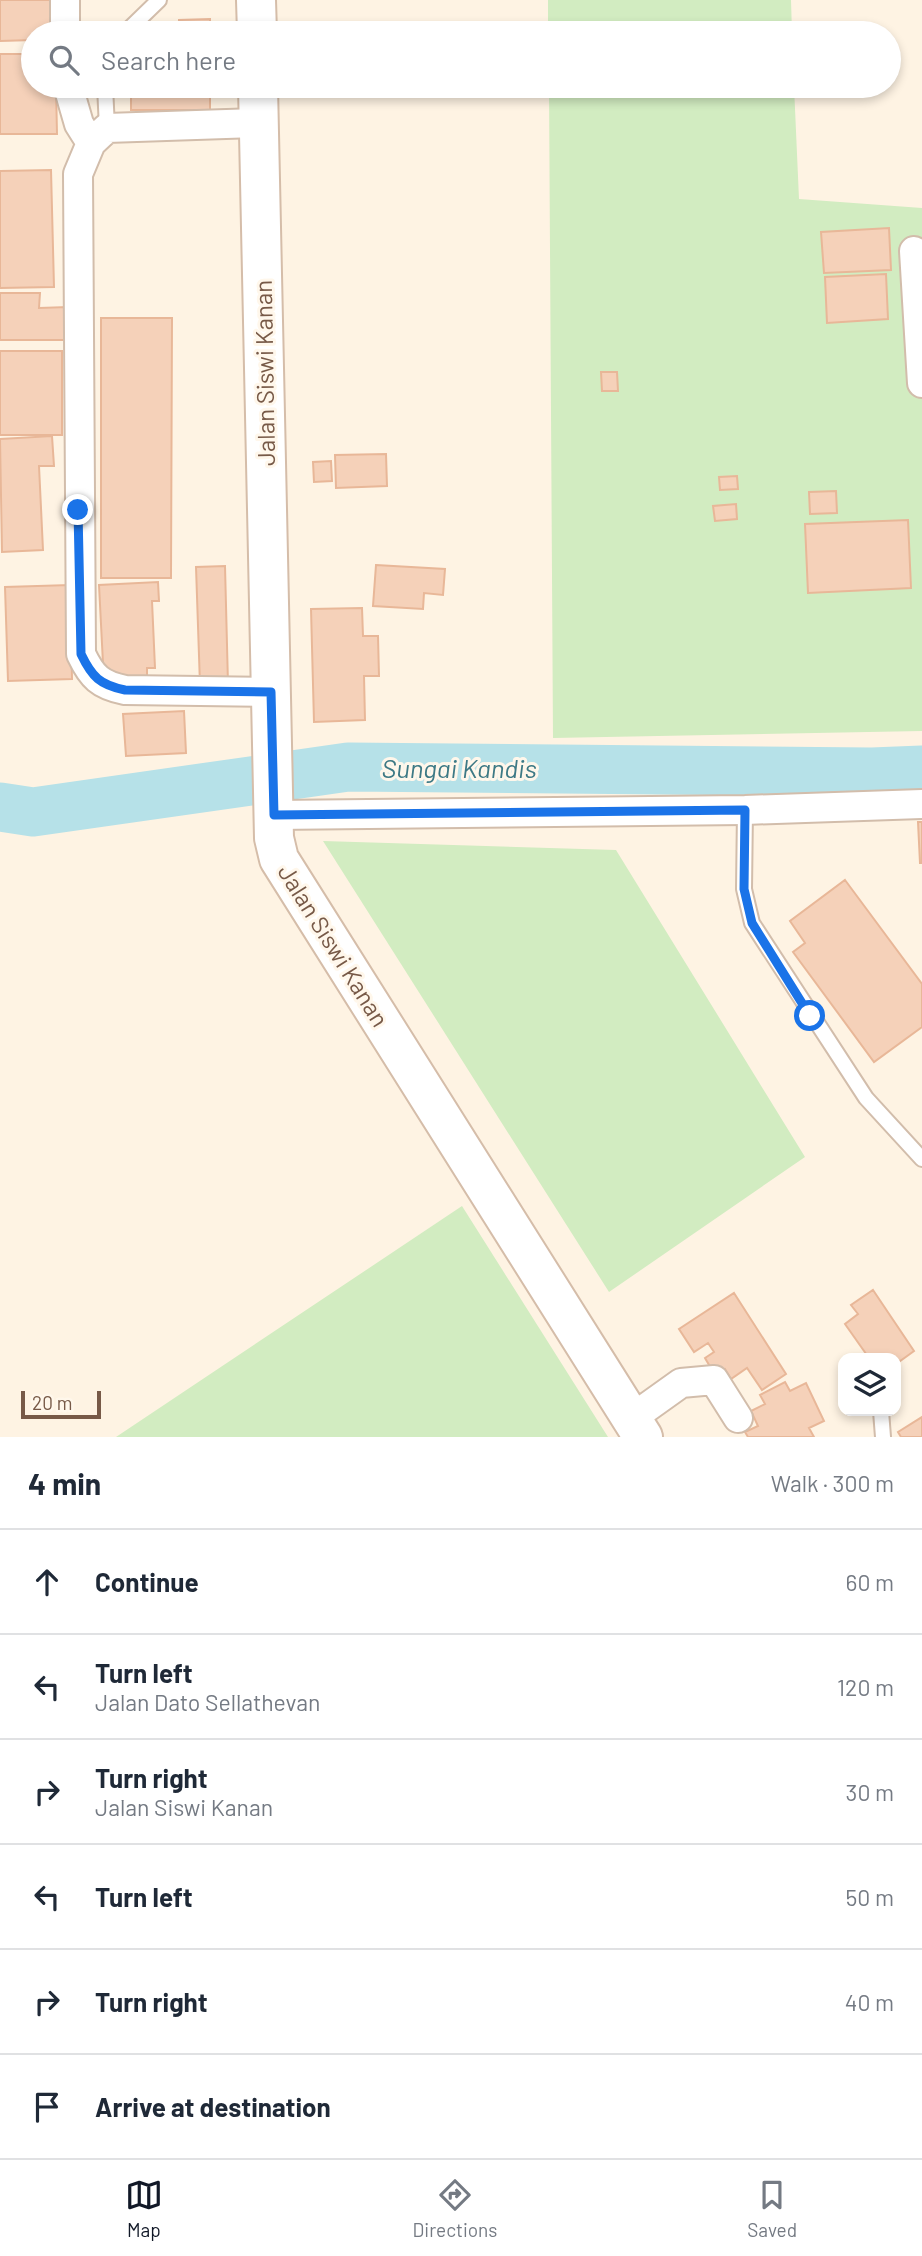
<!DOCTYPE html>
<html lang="en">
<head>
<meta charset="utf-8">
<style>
	:root { --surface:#fff; --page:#f2f2f3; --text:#1f2937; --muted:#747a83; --line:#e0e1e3; --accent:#111827 }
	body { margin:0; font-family:Barlow,sans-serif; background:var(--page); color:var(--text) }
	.controls { position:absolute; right:21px; bottom:21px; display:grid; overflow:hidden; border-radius:14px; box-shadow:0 4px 10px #0003 }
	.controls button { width:63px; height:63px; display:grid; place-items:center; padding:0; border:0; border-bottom:2px solid var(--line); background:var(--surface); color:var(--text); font:35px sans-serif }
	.scale { position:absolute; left:21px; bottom:18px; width:80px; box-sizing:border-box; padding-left:7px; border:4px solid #775947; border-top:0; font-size:19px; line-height:24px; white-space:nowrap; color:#775947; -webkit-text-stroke:5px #fff7eb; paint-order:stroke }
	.stop { position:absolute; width:21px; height:21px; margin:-16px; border:5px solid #1a73e8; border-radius:50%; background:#fff }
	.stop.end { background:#1a73e8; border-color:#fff; box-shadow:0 2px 7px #0008 }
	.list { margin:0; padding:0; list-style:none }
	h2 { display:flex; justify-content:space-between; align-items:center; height:91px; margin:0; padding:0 28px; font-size:30px }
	h2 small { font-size:23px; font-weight:400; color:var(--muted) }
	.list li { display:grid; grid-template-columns:46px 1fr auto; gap:21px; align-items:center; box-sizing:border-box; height:105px; padding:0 28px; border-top:2px solid var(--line) }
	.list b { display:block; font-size:26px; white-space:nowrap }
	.list p { margin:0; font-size:23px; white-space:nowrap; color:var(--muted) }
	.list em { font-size:23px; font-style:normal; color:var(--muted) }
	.icon { flex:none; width:38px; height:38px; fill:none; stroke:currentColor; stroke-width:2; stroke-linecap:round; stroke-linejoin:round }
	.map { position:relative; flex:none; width:922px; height:1437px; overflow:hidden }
	.search { position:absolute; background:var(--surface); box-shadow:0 4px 10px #0003; left:21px; right:21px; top:21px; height:77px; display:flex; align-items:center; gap:18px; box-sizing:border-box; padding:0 24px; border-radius:38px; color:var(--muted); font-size:26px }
	.sheet { height:721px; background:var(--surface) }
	nav { display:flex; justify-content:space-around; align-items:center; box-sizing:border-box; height:98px; border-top:2px solid var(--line); background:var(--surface); font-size:19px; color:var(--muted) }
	nav a { display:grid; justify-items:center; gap:4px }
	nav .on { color:var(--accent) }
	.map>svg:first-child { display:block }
	.green { fill:#d2ecc1 }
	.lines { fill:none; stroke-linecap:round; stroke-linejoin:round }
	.river { stroke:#b6e1e8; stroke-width:49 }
	.building { fill:#f5d1b9; stroke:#e8b798; stroke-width:2 }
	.lane-casing { stroke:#d2bdab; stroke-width:18 }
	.street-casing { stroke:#d2bdab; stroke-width:32 }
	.secondary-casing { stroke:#d5bda9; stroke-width:42 }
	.lane { stroke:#fff; stroke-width:14 }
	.street { stroke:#fff; stroke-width:28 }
	.secondary { stroke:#fff; stroke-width:38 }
	.route { stroke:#1a73e8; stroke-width:9 }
	.labels { text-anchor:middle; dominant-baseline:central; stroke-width:6; stroke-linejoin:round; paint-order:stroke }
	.street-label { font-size:24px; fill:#775947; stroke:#fff7eb }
	.water-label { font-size:26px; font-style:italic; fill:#3d7985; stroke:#fff7eb }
</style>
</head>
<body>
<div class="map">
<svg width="922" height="1437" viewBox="0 0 922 1437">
	<rect width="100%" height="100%" fill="#fef3e3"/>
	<!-- green -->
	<path class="green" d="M548 0H791L792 33H548Z
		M549 86H794L799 199 922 208V731L553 738Z
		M323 841 616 850 805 1157 609 1292Z
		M462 1206 608 1437H116Z"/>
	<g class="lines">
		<!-- river -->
		<path class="river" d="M0 807 33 812 348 767 872 772 922 770"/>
	</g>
	<!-- building -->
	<path class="building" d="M0 0H58L59 33H33V40L0 41Z
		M210 19V33H179V20Z
		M0 54H33V86H56L57 134H0Z
		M131 86H210V110H131Z
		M51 170 54 287 0 288V171Z
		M889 228 891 270 824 273 821 232Z
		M886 274 888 319 827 323 825 277Z
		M0 293H40L39 308 68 307V340H0Z
		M101 318H172L171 578H101Z
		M0 351H62V435H0Z
		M601 372H617L618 391H602Z
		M52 436 54 466H39L43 550 2 552 0 439Z
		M386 454 387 486 336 488 335 455Z
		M331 461 332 481 314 482 313 462Z
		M737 476 738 489 720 490 719 477Z
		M836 491 837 513 810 514 809 492Z
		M736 504 737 519 715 521 713 506Z
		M908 520 911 588 808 593 805 524Z
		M376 565 445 569 443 595 424 593 423 609 373 606Z
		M225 566 228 684 200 685 196 567Z
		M158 582 159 601H152L155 668H147V680L104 683 99 585Z
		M70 585 72 679 8 681 5 587Z
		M362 608 363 636H378L379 676H364L365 720 314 722 311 609Z
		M184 711 186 753 126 756 123 714Z
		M918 822H922V863H920Z
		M845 880 922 984V1027L874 1062 793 952 805 943 790 921Z
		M873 1290 914 1351 896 1364V1358H869L845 1324 858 1314 851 1305Z
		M734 1293 786 1374 762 1390 747 1368 731 1379 725 1369 715 1375 705 1358 714 1352 708 1343 694 1352 679 1329Z
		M785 1382 790 1391 806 1383 824 1421 809 1428 814 1437H748L745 1432 758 1426 751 1411 765 1404 760 1395Z
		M922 1417V1437H901L898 1432Z"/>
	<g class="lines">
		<defs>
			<path id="lane" d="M125 33 159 0
				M105 86 107 128
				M745 810 744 889 752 923 866 1098 922 1159
				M881 1411 883 1437"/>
			<path id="street" d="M65 33V0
				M68 86 79 124 91 143
				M259 123 107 128 91 143 78 174 81 654C92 677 100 685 125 690L271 692
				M914 251 922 383
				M274 815 745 810 922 804
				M632 1418 681 1383 714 1380 738 1418"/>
			<path id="secondary" d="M256 0 257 33
				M258 86 274 838 279 859 643 1437"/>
		</defs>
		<!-- lane casing -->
		<use href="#lane" class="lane-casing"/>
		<!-- street casing -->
		<use href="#street" class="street-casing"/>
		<!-- secondary casing -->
		<use href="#secondary" class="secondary-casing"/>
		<!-- lane -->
		<use href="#lane" class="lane"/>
		<!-- street -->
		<use href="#street" class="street"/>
		<!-- secondary -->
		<use href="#secondary" class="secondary"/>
	</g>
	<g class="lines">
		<!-- route -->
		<path class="route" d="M78 510 81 654C92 677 100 685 125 690L271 692 274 815 745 810 744 889 752 923 810 1016"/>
	</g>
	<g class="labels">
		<!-- street labels -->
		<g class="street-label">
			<text transform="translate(264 373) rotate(-91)">Jalan Siswi Kanan</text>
			<text transform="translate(334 945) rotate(58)">Jalan Siswi Kanan</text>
		</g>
		<!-- water labels -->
		<g class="water-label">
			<text x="459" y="767">Sungai Kandis</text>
		</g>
	</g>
</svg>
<div class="controls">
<button><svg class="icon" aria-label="layers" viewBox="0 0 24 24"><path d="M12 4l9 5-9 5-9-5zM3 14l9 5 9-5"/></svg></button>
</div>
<div class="scale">20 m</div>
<div class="stop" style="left:810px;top:1016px"></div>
<div class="stop end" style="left:78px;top:510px"></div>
<div class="search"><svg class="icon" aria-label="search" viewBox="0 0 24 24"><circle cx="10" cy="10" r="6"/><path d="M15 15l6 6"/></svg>Search here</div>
</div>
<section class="sheet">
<h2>4 min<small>Walk · 300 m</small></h2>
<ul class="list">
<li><svg class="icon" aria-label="ahead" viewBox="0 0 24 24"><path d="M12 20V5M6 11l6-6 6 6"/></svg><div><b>Continue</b></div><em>60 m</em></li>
<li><svg class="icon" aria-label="left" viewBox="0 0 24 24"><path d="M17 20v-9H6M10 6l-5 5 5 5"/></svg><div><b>Turn left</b><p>Jalan Dato Sellathevan</p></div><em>120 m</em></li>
<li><svg class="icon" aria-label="right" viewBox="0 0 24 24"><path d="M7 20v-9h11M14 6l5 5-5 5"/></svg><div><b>Turn right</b><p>Jalan Siswi Kanan</p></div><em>30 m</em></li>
<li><svg class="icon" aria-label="left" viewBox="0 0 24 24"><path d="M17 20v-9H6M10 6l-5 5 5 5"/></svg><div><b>Turn left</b></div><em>50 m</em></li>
<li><svg class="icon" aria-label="right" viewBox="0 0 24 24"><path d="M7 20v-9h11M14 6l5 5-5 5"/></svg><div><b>Turn right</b></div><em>40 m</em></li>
<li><svg class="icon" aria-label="arrive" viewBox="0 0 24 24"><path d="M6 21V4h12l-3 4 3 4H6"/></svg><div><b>Arrive at destination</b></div></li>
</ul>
</section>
<nav>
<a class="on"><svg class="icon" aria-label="map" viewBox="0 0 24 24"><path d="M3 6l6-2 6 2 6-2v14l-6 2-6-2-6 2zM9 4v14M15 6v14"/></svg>Map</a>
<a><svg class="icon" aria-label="directions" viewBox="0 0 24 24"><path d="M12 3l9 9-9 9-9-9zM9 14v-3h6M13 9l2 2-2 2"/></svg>Directions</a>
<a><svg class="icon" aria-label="saved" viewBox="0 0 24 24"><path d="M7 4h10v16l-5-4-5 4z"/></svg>Saved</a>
</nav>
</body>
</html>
